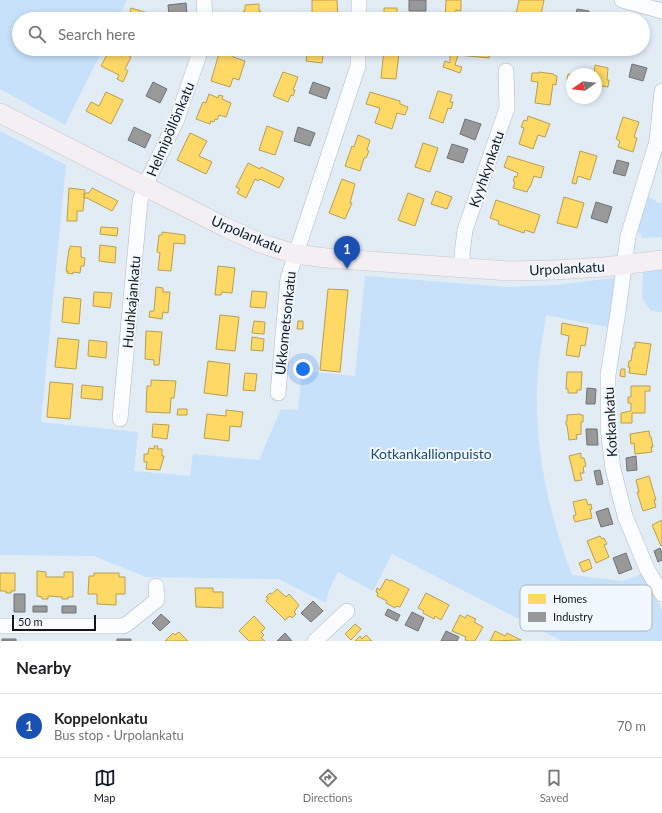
<!DOCTYPE html>
<html lang="en">
<head>
<meta charset="utf-8">
<style>
	:root { --surface:#fff; --page:#f2f2f2; --text:#202124; --muted:#757577; --line:#e0e0e0; --accent:#111827 }
	body { margin:0; font-family:Lato,sans-serif; background:var(--page); color:var(--text) }
	.compass { position:absolute; left:566px; top:68px; width:36px; height:36px; border-radius:50%; background:var(--surface); box-shadow:0 2px 6px #0003; rotate:256deg }
	.scale { position:absolute; left:12px; bottom:10px; width:84px; box-sizing:border-box; padding-left:4px; border:2px solid #11171d; border-top:0; font-size:11px; line-height:14px; white-space:nowrap; color:#11171d; -webkit-text-stroke:3px #f1f8ff; paint-order:stroke }
	.you { position:absolute; left:303px; top:369px; width:14px; height:14px; margin:-10px; border:3px solid #fff; border-radius:50%; background:#1a73e8; box-shadow:0 0 0 6px #1a73e833 }
	.badge { display:grid; place-items:center; width:26px; height:26px; border-radius:50%; background:var(--accent); color:#fff; font-size:13px; font-weight:700 }
	.pin { position:absolute; translate:-50% -33px; filter:drop-shadow(0 1px 2px #0008) }
	.pin::after { content:''; position:absolute; top:21px; width:14px; height:12px; background:inherit; clip-path:polygon(0 0,100% 0,50% 100%) }
	.list { margin:0; padding:0; list-style:none }
	h2 { display:flex; justify-content:space-between; align-items:center; height:52px; margin:0; padding:0 16px; font-size:17px }
	h2 small { font-size:13px; font-weight:400; color:var(--muted) }
	.list li { display:grid; grid-template-columns:26px 1fr auto; gap:12px; align-items:center; box-sizing:border-box; height:64px; padding:0 16px; border-top:1px solid var(--line) }
	.list b { display:block; font-size:15px; white-space:nowrap }
	.list p { margin:0; font-size:13px; white-space:nowrap; color:var(--muted) }
	.list em { font-size:13px; font-style:normal; color:var(--muted) }
	.icon { flex:none; width:22px; height:22px; fill:none; stroke:currentColor; stroke-width:2; stroke-linecap:round; stroke-linejoin:round }
	.map { position:relative; flex:none; width:662px; height:641px; overflow:hidden }
	.search { position:absolute; background:var(--surface); box-shadow:0 2px 6px #0003; left:12px; right:12px; top:12px; height:44px; display:flex; align-items:center; gap:10px; box-sizing:border-box; padding:0 14px; border-radius:22px; color:var(--muted); font-size:15px }
	.sheet { height:116px; background:var(--surface) }
	nav { display:flex; justify-content:space-around; align-items:center; box-sizing:border-box; height:56px; border-top:1px solid var(--line); background:var(--surface); font-size:11px; color:var(--muted) }
	nav a { display:grid; justify-items:center; gap:2px }
	nav .on { color:var(--accent) }
	.map>svg:first-child { display:block }
	.green { fill:#c6e1f9 }
	.homes { fill:#ffd966; stroke:#b89f50 }
	.industry { fill:#999; stroke:#707274 }
	.lines { fill:none; stroke-linecap:round; stroke-linejoin:round }
	.minor-casing { stroke:#b0b8bf; stroke-width:16 }
	.major-casing { stroke:#c5c9ce; stroke-width:20 }
	.minor { stroke:#fbfcfe; stroke-width:15 }
	.major { stroke:#f4eff2; stroke-width:19 }
	.labels { text-anchor:middle; dominant-baseline:central; stroke-width:4; stroke-linejoin:round; paint-order:stroke }
	.street-label { font-size:14px; fill:#11171d; stroke:#f1f8ff }
	.park-label { font-size:14px; fill:#1c4c71; stroke:#f1f8ff }
	.key { fill:#f1f8ff; stroke:#aeb4bb; stroke-width:1 }
	.key-label { font-size:11px; fill:#11171d }
</style>
</head>
<body>
<div class="map">
<svg width="662" height="641" viewBox="0 0 662 641">
	<rect width="100%" height="100%" fill="#e2ecf5"/>
	<!-- green -->
	<path class="green" d="M0 0H127L118 19H19V49H103L65 125 0 89Z
		M0 131 66 165 41 422 138 432 134 471 190 476 193 454 259 460 281 409 298 410 302 371 355 376 365 276 508 287 555 285 614 278 611 328 546 315C544 330 541 345 539 360 531 434 546 506 572 575L623 581 644 573 662 611V641H562L392 554 373 591 338 572 329 590 326 603 278 579 146 577 94 556 0 555Z
		M645 195 659 203H662V237L643 238 638 231Z
		M662 268V312L651 311 642 298 643 271Z"/>
	<!-- homes -->
	<path class="homes" d="M312 0H337L338 19H312Z
		M446 0H461V11L456 10 455 19H445Z
		M519 0H544L540 19H515Z
		M259 4V11H261V19H243V11H245V5Z
		M131 8 148 13 146 19H128Z
		M384 8H397V14H403V19H380V17H384Z
		M110 49H126L131 52 129 56 131 57 125 69 128 71 123 82 117 79 119 75 101 66Z
		M308 49H324L322 63 306 61Z
		M384 49H402L401 53H399L396 79 381 78Z
		M442 49H490L489 58 458 55 455 65 462 67 460 73 443 67 445 61 450 63V55L442 54Z
		M552 49H570L569 53 562 52 561 55 551 53Z
		M220 50 234 54 233 57 245 61 239 80 233 78 230 87 211 81Z
		M595 65 608 68 607 80H609L608 87 602 86 601 89 596 88V74H594Z
		M283 72 298 77 293 90H295L293 96 291 95 288 102 273 96Z
		M539 72 554 74V75L557 76 556 85 553 84 550 105 535 103 538 82 531 81 532 73H539Z
		M568 74 572 75V81L567 80Z
		M438 91 452 95 450 102H453L451 109 448 108 443 123 429 118Z
		M106 92 123 100 111 124 86 111 91 102 99 106Z
		M370 92 400 101V104L408 107 405 115 397 113 392 129 375 123 380 108 366 104Z
		M209 94 218 98 219 95 223 96 222 99 231 103 226 117 219 115 217 120 215 119 214 122 211 121 210 124 196 119 203 102 206 103Z
		M528 116 550 124 545 137 538 135 533 149 519 144 524 128 521 127 524 120 527 121Z
		M623 117 639 122 634 137 637 138 633 152 618 147 620 141 616 139Z
		M267 126 283 132 275 155 259 150Z
		M190 133 207 141 199 156 212 162 206 174 177 160Z
		M358 135 370 140 367 150 369 151 366 158H364L360 171 345 166 352 146 354 147Z
		M423 143 438 148 430 172 415 167Z
		M580 151 597 156 590 180 578 176 576 184 572 183Z
		M508 156 544 167 541 178 534 176 530 187H529L527 192 513 188 515 182 513 181 515 176 517 177 518 173 504 167Z
		M248 163 260 169 261 167 284 178 279 188 260 179 258 181 255 179 246 198 237 193 240 189 236 187Z
		M342 179 355 184 350 203H352L345 219 329 213Z
		M69 188 85 190 83 211H77V221H67Z
		M92 188 118 201 112 211 87 198H84V193H89Z
		M436 191 452 197 447 209 431 204Z
		M408 193 424 199 415 226 398 220Z
		M564 197 584 203 577 228 557 223Z
		M496 200 540 215 534 233 525 230 524 233 498 224 499 221 490 218Z
		M101 227 118 228 117 236 100 234Z
		M162 232 185 235V244L174 243 171 271 158 270 160 253 157 252 159 235H162Z
		M100 245 116 247 115 263 99 261Z
		M70 246 81 247V257L85 258 84 266H81L80 273 73 272V274L67 273 68 271H66L69 249H70Z
		M218 266 235 268 232 293 222 292 221 295H215Z
		M156 287 163 288V292H170L168 313 163 312 162 319 149 317 150 311H154Z
		M328 289 348 290 340 372 320 370Z
		M252 291 267 292 265 308 250 307Z
		M94 292 112 293 110 308 93 306Z
		M64 297 81 299 79 324 62 322Z
		M220 315 239 317 235 351 216 349Z
		M254 321 265 322 264 334 252 333Z
		M298 321H303V329H297Z
		M562 323 588 328 585 346 581 345 579 357 566 355 569 336 561 334Z
		M146 331 162 332 159 365H154V360L145 359Z
		M252 337 264 339 263 351 251 350Z
		M58 338 79 340 76 369 55 367Z
		M89 340 107 342 106 358 88 356Z
		M635 342 651 344 646 375 629 373 630 367H628L629 361H631L633 348H635Z
		M208 361 230 364 227 396 204 393Z
		M621 369H625V377L620 376Z
		M567 372H582L581 390H577V393H568V389H566Z
		M245 373 257 374 255 391 243 390Z
		M151 380 176 381 174 398H171L170 413 146 412 147 386H151Z
		M50 382 73 384 70 419 47 417Z
		M82 385 103 387 102 400 81 398Z
		M631 386H650V391H645V413H632V423H621V413L631 411V403H628V397H631Z
		M178 409H187V415H177Z
		M226 410 243 412 241 427 230 426 229 441 204 438 207 414 226 416Z
		M580 414V415H583V422H581V434L576 435 577 439 569 440 567 425H566V421H567V415Z
		M153 424 169 425 167 439 152 437Z
		M649 431 650 437H651L653 447H651L652 452 635 454 634 443 631 444 630 434Z
		M154 446H158L157 449H162V456H164L160 470 146 469 147 462H144V454H148L149 448 154 449Z
		M581 453V458H584L586 466 583 467 584 473H580L582 480 575 481 569 456Z
		M649 476 656 500H654L656 507 643 511 637 492H639L636 480Z
		M586 499 588 505 591 504 592 509H590L592 518 575 522 573 516 576 515 573 502Z
		M662 520V546H661L652 525Z
		M600 536 602 539 604 538 607 544 604 545 609 557 596 563 587 541Z
		M589 559 592 568 583 572 579 563Z
		M37 571 46 572V577H64V572H73V597H68V599H62V597L48 596V599H42V597L37 596Z
		M0 573H15V591H11V593H6V591H0Z
		M94 573H119V577H125V594H116V605L97 604V594H88L89 576H94Z
		M386 579 391 581V580L409 589 400 607 396 606 395 608 386 603 387 601 377 596 378 593 376 592 377 588 380 590Z
		M195 588H213V592H223V608L196 607Z
		M277 589 286 597 289 594 299 605 294 612 296 614 292 618 290 616 285 620 266 601 268 598 266 597 270 593 272 594Z
		M426 593 449 605 441 620 435 616 434 619 423 613 424 611 418 608Z
		M460 615 465 618 467 615 476 619 474 622 483 627 475 641H467L465 640 466 637 452 631Z
		M254 616 265 628 261 632 264 635 261 638 265 641H249L239 631Z
		M355 624 361 629 351 640 345 634Z
		M495 631 505 636 507 633 521 640 490 641Z
		M179 632 188 641H165L173 633 175 635Z
		M366 635 372 641H355L360 636 362 639Z"/>
	<!-- industry -->
	<path class="industry" d="M409 0H426V11H409Z
		M186 3 187 14 169 16 168 5Z
		M577 9 589 11 588 19H575Z
		M475 15 491 16V19H474Z
		M643 24 647 25 644 38H643Z
		M632 64 647 68 643 81 629 77Z
		M153 82 167 89 160 103 146 96Z
		M313 82 330 88 326 99 309 93Z
		M465 119 481 124 475 140 460 134Z
		M134 127 151 135 145 148 128 140Z
		M298 127 315 133 310 146 294 141Z
		M452 144 468 149 463 163 447 158Z
		M617 160 629 163 625 176 613 173Z
		M596 202 612 207 607 223 591 218Z
		M587 388 596 389 595 404H586Z
		M586 429H597L598 445H587Z
		M636 456 637 470 627 471 626 458Z
		M600 470 603 484 597 485 594 471Z
		M608 508 613 524 601 527 596 512Z
		M660 548 662 553V560L658 562 654 551Z
		M626 553 632 569 619 574 613 558Z
		M14 594H25V612H14Z
		M313 601 323 611 311 622 301 613Z
		M33 606H47V612H33Z
		M62 606H76V613H62Z
		M388 609 400 615 397 621 385 615Z
		M412 612 424 618 418 631 405 625Z
		M161 614 170 622 160 631 152 623Z
		M446 631 459 637 457 641H441Z
		M285 633 292 641H277Z
		M2 639H16V641H2Z
		M117 639H131V641H117Z"/>
	<g class="lines">
		<defs>
			<path id="minor" d="M204 0 205 19
				M359 0V19
				M622 0 662 11
				M662 91 657 141 628 236 618 312 608 375V428L613 469 625 516 647 569 662 594
				M463 267 462 254 465 230 507 108 506 71
				M278 393 288 278 358 66V49
				M120 419 140 201 145 186 177 119 201 49
				M0 626H123L127 624 157 600 156 586
				M315 641 347 611"/>
			<path id="major" d="M0 113 227 228 260 243 295 254 326 258 509 271 555 270 604 267 662 260"/>
		</defs>
		<!-- minor casing -->
		<use href="#minor" class="minor-casing"/>
		<!-- major casing -->
		<use href="#major" class="major-casing"/>
		<!-- minor -->
		<use href="#minor" class="minor"/>
		<!-- major -->
		<use href="#major" class="major"/>
	</g>
	<g class="labels">
		<!-- street labels -->
		<g class="street-label">
			<text transform="translate(170 129) rotate(-67)">Helmipöllönkatu</text>
			<text transform="translate(486 169) rotate(-71)">Kyyhkynkatu</text>
			<text transform="translate(247 234) rotate(23)">Urpolankatu</text>
			<text transform="translate(567 268) rotate(-3)">Urpolankatu</text>
			<text transform="translate(131 302) rotate(-85)">Huuhkajankatu</text>
			<text transform="translate(285 323) rotate(-84)">Ukkometsonkatu</text>
			<text transform="translate(610 422) rotate(-93)">Kotkankatu</text>
		</g>
		<!-- park labels -->
		<g class="park-label">
			<text x="431" y="453">Kotkankallionpuisto</text>
		</g>
	</g>
	<!-- legend -->
	<rect x="520" y="585" width="132" height="46" rx="6" class="key"/>
	<rect x="528" y="594" width="18" height="10" fill="#ffd966"/>
	<rect x="528" y="612" width="18" height="10" fill="#999"/>
	<g class="key-label">
		<text x="553" y="603">Homes</text>
		<text x="553" y="621">Industry</text>
	</g>
</svg>
<svg class="compass" viewBox="-18 -18 36 36"><path d="M0-13l5 13h-10z" fill="#e53935"/><path d="M0 13l5-13h-10z" fill="#757577"/></svg>
<div class="scale">50 m</div>
<div class="you"></div>
<div class="pin badge" style="left:347px;top:269px;background:#1a4fb4">1</div>
<div class="search"><svg class="icon" aria-label="search" viewBox="0 0 24 24"><circle cx="10" cy="10" r="6"/><path d="M15 15l6 6"/></svg>Search here</div>
</div>
<section class="sheet">
<h2>Nearby<small></small></h2>
<ul class="list">
<li><span class="badge" style="background:#1a4fb4">1</span><div><b>Koppelonkatu</b><p>Bus stop · Urpolankatu</p></div><em>70 m</em></li>
</ul>
</section>
<nav>
<a class="on"><svg class="icon" aria-label="map" viewBox="0 0 24 24"><path d="M3 6l6-2 6 2 6-2v14l-6 2-6-2-6 2zM9 4v14M15 6v14"/></svg>Map</a>
<a><svg class="icon" aria-label="directions" viewBox="0 0 24 24"><path d="M12 3l9 9-9 9-9-9zM9 14v-3h6M13 9l2 2-2 2"/></svg>Directions</a>
<a><svg class="icon" aria-label="saved" viewBox="0 0 24 24"><path d="M7 4h10v16l-5-4-5 4z"/></svg>Saved</a>
</nav>
</body>
</html>
